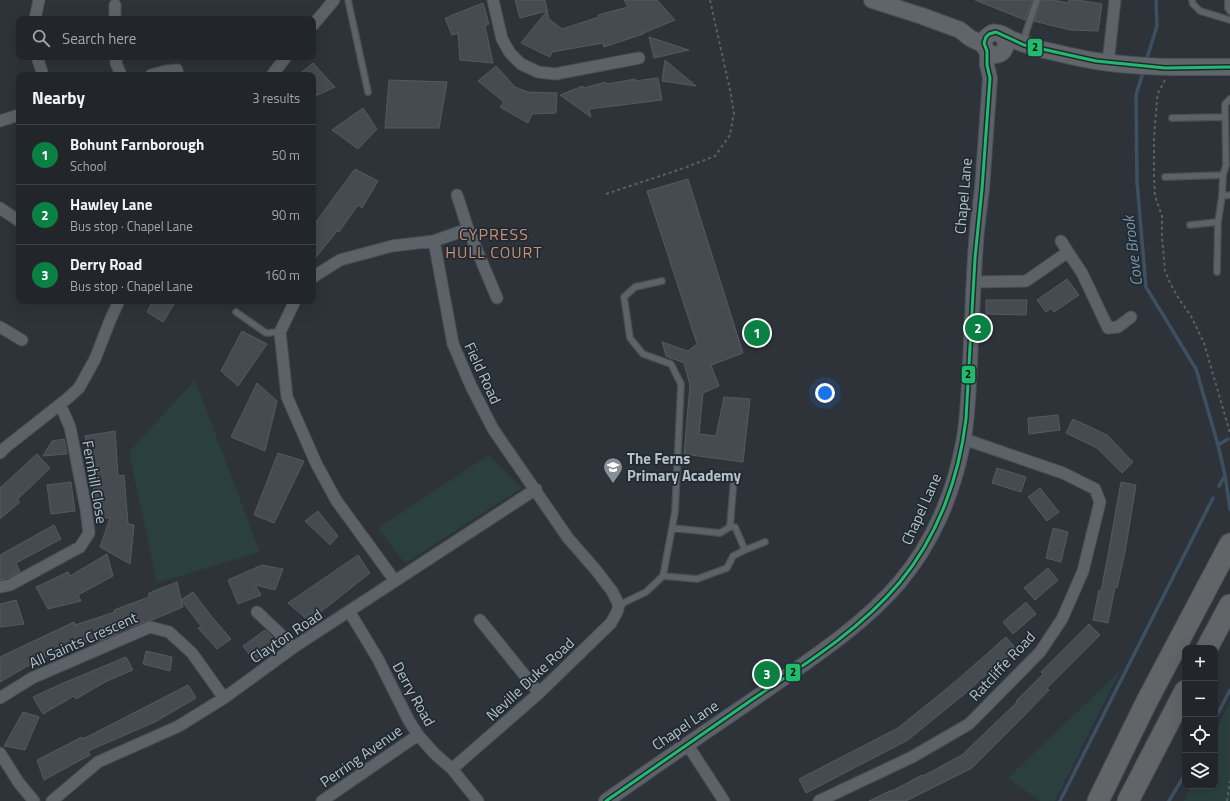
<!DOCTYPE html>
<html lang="en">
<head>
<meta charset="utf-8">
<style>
	:root { --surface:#22262b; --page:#2a2e33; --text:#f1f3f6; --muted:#a2a5a9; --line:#3f4347; --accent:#0b8043 }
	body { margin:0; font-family:"Titillium Web",sans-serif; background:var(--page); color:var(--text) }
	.controls { position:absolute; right:12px; bottom:12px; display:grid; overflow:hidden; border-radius:8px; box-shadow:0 4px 16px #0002 }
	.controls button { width:36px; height:36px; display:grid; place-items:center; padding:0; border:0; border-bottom:1px solid var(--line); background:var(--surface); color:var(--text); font:20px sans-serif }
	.you { position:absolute; left:825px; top:393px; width:14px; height:14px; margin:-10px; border:3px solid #fff; border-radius:50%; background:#1a73e8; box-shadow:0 0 0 6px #1a73e833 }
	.badge { display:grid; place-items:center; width:26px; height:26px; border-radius:50%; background:var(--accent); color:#fff; font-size:13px; font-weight:700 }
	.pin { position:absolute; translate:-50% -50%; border:2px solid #fff; box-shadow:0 1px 4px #0006 }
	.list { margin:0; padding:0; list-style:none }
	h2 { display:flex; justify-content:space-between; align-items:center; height:52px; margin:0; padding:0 16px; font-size:17px }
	h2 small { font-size:13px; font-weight:400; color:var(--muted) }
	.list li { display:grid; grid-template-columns:26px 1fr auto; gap:12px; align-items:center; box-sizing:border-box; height:60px; padding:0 16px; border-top:1px solid var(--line) }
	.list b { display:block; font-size:15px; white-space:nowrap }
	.list p { margin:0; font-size:13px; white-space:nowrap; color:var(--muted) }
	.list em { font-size:13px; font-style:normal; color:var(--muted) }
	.icon { flex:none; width:22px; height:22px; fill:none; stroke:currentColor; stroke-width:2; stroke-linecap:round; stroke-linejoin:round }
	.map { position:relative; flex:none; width:1230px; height:801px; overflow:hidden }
	.search { position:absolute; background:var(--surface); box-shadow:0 4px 16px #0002; left:16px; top:16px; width:300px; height:44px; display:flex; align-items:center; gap:10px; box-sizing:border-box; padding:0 14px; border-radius:8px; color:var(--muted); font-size:15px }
	.panel { position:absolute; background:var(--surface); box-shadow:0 4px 16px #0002; left:16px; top:72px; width:300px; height:232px; border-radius:8px }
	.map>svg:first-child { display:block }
	.green { fill:#2b3f3f }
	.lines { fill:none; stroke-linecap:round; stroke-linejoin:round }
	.stream { stroke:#3d5061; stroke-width:3.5 }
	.building { fill:#464b50; stroke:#555a61 }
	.service-casing { stroke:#4a4f54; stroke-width:8 }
	.minor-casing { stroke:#4a4f54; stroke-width:13 }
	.tertiary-casing { stroke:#4a4f54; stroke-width:16 }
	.secondary-casing { stroke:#4a4f54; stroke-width:18 }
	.motorway-casing { stroke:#494f55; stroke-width:23 }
	.path { stroke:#5a6064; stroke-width:2; stroke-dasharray:3 3; stroke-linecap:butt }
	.service { stroke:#5c6267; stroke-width:5.5 }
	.minor { stroke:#5c6267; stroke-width:11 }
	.tertiary { stroke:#5c6267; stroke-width:14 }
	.secondary { stroke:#60656a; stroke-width:16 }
	.motorway { stroke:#626467; stroke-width:21 }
	.bus-1-casing { stroke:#202a33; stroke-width:6 }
	.bus-1 { stroke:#20bc6c; stroke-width:3 }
	.labels { text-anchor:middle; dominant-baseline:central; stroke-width:3.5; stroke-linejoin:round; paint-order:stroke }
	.street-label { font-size:15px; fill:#b8c0c9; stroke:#202a33 }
	.poi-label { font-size:15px; font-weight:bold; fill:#b8c0c9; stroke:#202a33; text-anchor:start }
	.neighbourhood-label { font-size:16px; letter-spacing:1px; fill:#cc8e70; stroke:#202a33 }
	.water-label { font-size:16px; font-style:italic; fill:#7b94a9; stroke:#202a33 }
	.line-badge { stroke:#202a33; stroke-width:1.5 }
	.pale-badge-label { font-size:11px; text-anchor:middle; font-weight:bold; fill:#111 }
</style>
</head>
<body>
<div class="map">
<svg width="1230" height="801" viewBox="0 0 1230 801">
	<rect width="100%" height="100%" fill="#2d3339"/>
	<!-- green -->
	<path class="green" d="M195 380 260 552 157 583 129 452Z
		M489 455 522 488 405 563 378 528Z
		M1120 671 1055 801H1040L1009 779V777Z
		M1230 701V801H1184L1191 786H1215V733Z"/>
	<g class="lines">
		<!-- stream -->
		<path class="stream" d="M1146 61 1157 26 1156 0
			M1144 69 1136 95 1137 182 1146 287 1196 369 1218 445 1225 475 1230 509
			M1218 445 1228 439
			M1219 486 1225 476
			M1215 719 1230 690
			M1060 801 1213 498
			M1169 801 1185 774"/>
	</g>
	<!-- building -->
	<path class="building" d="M515 0H545L549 19 562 29 599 17 598 15 628 7 624 0H657L675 20 641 34H643L604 47 603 43 552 52 550 57 521 43 547 11 520 18Z
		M975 0H1033L1025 20Z
		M1041 0H1052L1069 3V0H1077L1102 4 1098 31 1070 30 1034 21Z
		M483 3 489 24 485 26 493 63 460 60 458 33 452 35 445 18Z
		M649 37 689 50 654 58Z
		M665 60 696 86 662 81Z
		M313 63 335 87 313 97V75H298Z
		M496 66 515 87 528 92 557 93 556 113 532 114 528 123 500 107 504 102 478 81Z
		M658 78 662 100 589 109 591 117 560 95 583 86 584 88 606 82 607 84 635 79V81Z
		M389 80 447 82 439 128H385Z
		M363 108 377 129 358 149 332 130Z
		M355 169 378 181 362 208 358 205 339 232 337 231 313 261V226Z
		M688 179 743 353 711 365 719 386 703 393 699 434 716 436 724 397 750 399 743 462 684 454 690 385 684 363 666 356 662 342 688 351 697 344 647 191Z
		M1067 279 1079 295 1054 312 1051 308 1046 312 1037 300Z
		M986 300H1027L1026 315 986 314Z
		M153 301H176L163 322 147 312Z
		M242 331 267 344 238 386 221 371Z
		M257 383 277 401 265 451 231 437Z
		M1058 415 1060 430 1029 434 1028 418Z
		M1073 419 1107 435 1133 462 1122 473 1097 448 1066 433Z
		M115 431 118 476 124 475 128 524 134 525 130 564 100 547 110 518H101L92 481 96 480 85 436Z
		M64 439 67 454 43 456 52 441Z
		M278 453 304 461 274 523 254 515Z
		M37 454 50 468 17 500 20 502 0 519V488Z
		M997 468 1026 477 1021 492 992 483Z
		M71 482 75 511 51 514 47 485Z
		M1121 482 1136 485 1125 552 1117 588 1115 587 1108 623 1093 620 1099 590 1101 591 1108 555Z
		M1040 488 1059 512 1047 521 1028 497Z
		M318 511 338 536 330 545 305 521Z
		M54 525 61 539 16 563 20 572 10 577 0 580V555Z
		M1053 528 1068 532 1061 562 1046 558Z
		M107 554 113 576 78 595 81 601 48 609 36 587 68 572 70 576Z
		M358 555 370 573 309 621 288 603Z
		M262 565 283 569 275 590 255 585 261 595 238 604 228 580Z
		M1048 568 1058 580 1035 600 1024 588Z
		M177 582 183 607 152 620 147 621 118 632 119 633 100 641 90 644 88 641 38 660 0 682V657L74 622 75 625 115 612 114 610 149 597V593Z
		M193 592 212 617 231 639 217 649 198 628 201 626 181 600Z
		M16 600 24 624 0 627V604Z
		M1026 602 1036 614 1013 634 1003 622Z
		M1089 624 1100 635 1047 688 1049 690 1021 719 972 768 906 801H869L892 790V791L922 775 923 776 962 755 1017 702 1016 701 1043 674 1041 672Z
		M265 630 279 644 255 662 243 646Z
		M1006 637 1016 649 962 696 908 740 806 793 799 779 898 728 956 681Z
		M146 651 172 657 170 671 143 664Z
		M126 657 133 670 105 682 76 699 74 696 43 714 33 697 61 684Z
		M188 685 196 698 155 722 88 751 90 755 44 780 37 760 82 737 83 739Z
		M23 712 39 717 25 750 4 746Z"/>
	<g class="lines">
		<defs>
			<path id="service" d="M348 0 368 92
				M1192 0 1193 4 1200 11 1230 20
				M1228 0V8L1230 11
				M1024 43 1026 32 1037 0
				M1230 99 1225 104 1226 165 1223 175 1222 196 1230 195
				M1172 118 1225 117
				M1165 177 1223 175
				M1190 225 1218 222
				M1217 272 1218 222 1222 196
				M236 312 266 333 280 332
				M672 528 720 533 730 527 734 477
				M745 550 765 542
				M663 576 697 579 727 568 733 556 745 550 735 527H730
				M619 605 646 592 663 576 675 512 681 384 671 364 643 354 630 338 624 297 635 287 662 281"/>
			<path id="minor" d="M493 0 502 39 510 53 521 64 538 72 555 74 639 58
				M115 5V19
				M35 19 39 0
				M313 25 334 0
				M37 57 43 75
				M116 57V63L121 75
				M1108 63 1115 0
				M151 75 166 71 177 70 178 75
				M272 75 286 57
				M0 121 19 115
				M457 195 468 229 497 298
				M0 208 19 221
				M434 241 468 229
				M1061 241 1068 252
				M313 277 340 260 392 246 434 241 453 344 471 386 493 429 568 538 595 569 612 591 619 605 617 612 611 623 539 693 452 769
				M974 282 1026 281 1068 252 1082 273 1108 328 1118 327 1131 317
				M295 301 280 332 287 397 316 463 336 500 395 581
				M0 327 22 340
				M0 453 6 447 68 398 79 388 95 359 111 318 119 301
				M0 587 10 585 80 547 89 533 86 509 70 427 63 411 59 406
				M349 611 378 659 409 721 418 735 434 753 452 769 478 801
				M257 612 294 647
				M480 620 539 693
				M0 698 32 678 150 627 169 632 192 653 224 698
				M687 744 724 801
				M0 753 19 783 34 801
				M52 801 98 762 179 726 224 698 294 647 536 489
				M322 801 418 735
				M819 801 912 757 969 724 1040 652 1062 619 1083 571 1100 502 1095 489 1063 473 964 439"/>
			<path id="tertiary" d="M606 801C658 764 711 728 764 692 811 659 861 627 899 583 933 543 955 491 964 438 968 413 969 388 970 363 972 323 973 283 976 243 977 225 980 207 982 189 985 152 987 115 990 78L987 65V51"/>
			<path id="secondary" d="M872 0 922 16 960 30 970 38 984 45
				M1003 36 1006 44C1002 68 972 46 989 35 991 33 994 32 997 33 1002 33 1007 37 1011 39 1020 43 1030 46 1040 49 1058 53 1077 58 1096 61 1141 68 1185 67 1230 67"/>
			<path id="motorway" d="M1207 648 1230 605
				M1098 801 1147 701 1230 544
				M1128 801 1185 691"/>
		</defs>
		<!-- service casing -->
		<use href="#service" class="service-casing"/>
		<!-- minor casing -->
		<use href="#minor" class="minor-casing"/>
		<!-- tertiary casing -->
		<use href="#tertiary" class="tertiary-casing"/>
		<!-- secondary casing -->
		<use href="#secondary" class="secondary-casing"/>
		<!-- motorway casing -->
		<use href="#motorway" class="motorway-casing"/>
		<!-- path -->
		<path class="path" d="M1165 80 1158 93 1157 100 1154 138V176L1155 196 1162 216V236L1165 271 1170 283 1179 299 1191 316 1204 343 1230 433
			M606 194 684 168 715 156 730 135 734 113 730 90 710 0
			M1227 801 1230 781"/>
		<!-- service -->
		<use href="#service" class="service"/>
		<!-- minor -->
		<use href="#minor" class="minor"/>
		<!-- tertiary -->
		<use href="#tertiary" class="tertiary"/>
		<!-- secondary -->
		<use href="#secondary" class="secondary"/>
		<!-- motorway -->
		<use href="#motorway" class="motorway"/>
		<defs>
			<path id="bus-1" d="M606 801C655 767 704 733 753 699 804 665 860 630 900 582 938 536 959 478 966 419L975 258 982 189 990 78 987 65V51L984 43 986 37 989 34 996 32 1024 45 1096 61 1165 68 1230 67"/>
		</defs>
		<!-- bus-1 casing -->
		<use href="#bus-1" class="bus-1-casing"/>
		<!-- bus-1 -->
		<use href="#bus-1" class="bus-1"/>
	</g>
	<!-- icons -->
	<defs>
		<symbol id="school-pin" viewBox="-11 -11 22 30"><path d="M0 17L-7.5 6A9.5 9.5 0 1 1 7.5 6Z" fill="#878f97" stroke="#202a33"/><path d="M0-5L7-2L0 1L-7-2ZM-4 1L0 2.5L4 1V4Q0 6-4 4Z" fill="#fff"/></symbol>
	</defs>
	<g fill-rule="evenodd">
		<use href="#school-pin" x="602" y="456" width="22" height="30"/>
	</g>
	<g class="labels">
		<!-- street labels -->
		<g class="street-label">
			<text transform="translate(963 196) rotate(-85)">Chapel Lane</text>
			<text transform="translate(483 373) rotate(65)">Field Road</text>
			<text transform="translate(95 482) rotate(80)">Fernhill Close</text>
			<text transform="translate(921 509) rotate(-66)">Chapel Lane</text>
			<text transform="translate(286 636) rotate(-34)">Clayton Road</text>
			<text transform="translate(83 640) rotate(-24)">All Saints Crescent</text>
			<text transform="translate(1002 666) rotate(-47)">Ratcliffe Road</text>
			<text transform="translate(530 679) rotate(-43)">Neville Duke Road</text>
			<text transform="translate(414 694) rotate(61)">Derry Road</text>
			<text transform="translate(685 725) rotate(-34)">Chapel Lane</text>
			<text transform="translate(361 756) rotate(-35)">Perring Avenue</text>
		</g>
		<!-- poi labels -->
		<g class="poi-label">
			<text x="627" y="458">The Ferns<tspan x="627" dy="17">Primary Academy</tspan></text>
		</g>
		<!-- neighbourhood labels -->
		<g class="neighbourhood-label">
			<text x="494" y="234">CYPRESS<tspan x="494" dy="18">HULL COURT</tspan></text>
		</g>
		<!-- water labels -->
		<g class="water-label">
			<text transform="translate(1132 251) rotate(-97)">Cove Brook</text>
		</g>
	</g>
	<g class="line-badge">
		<rect x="1027" y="38" width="16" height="19" rx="4" fill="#20bc6c"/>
		<rect x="961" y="365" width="15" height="19" rx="4" fill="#20bc6c"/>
		<rect x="785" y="663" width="16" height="19" rx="4" fill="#20bc6c"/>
	</g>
	<g class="pale-badge-label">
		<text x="1035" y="51">2</text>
		<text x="968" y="378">2</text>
		<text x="793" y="676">2</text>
	</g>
</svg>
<div class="controls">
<button>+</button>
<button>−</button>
<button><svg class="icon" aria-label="locate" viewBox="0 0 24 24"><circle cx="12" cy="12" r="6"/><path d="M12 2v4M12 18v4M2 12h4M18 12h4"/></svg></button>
<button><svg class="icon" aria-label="layers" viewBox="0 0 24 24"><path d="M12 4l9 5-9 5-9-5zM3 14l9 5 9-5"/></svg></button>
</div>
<div class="you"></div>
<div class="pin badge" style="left:757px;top:333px">1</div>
<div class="pin badge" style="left:978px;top:328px">2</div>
<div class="pin badge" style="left:767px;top:674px">3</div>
<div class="search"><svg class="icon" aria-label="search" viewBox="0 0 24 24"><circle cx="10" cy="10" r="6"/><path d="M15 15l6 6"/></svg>Search here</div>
<section class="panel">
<h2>Nearby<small>3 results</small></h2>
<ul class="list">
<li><span class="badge">1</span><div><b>Bohunt Farnborough</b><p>School</p></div><em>50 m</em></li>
<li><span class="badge">2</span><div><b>Hawley Lane</b><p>Bus stop · Chapel Lane</p></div><em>90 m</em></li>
<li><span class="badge">3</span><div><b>Derry Road</b><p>Bus stop · Chapel Lane</p></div><em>160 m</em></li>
</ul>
</section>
</div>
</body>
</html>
